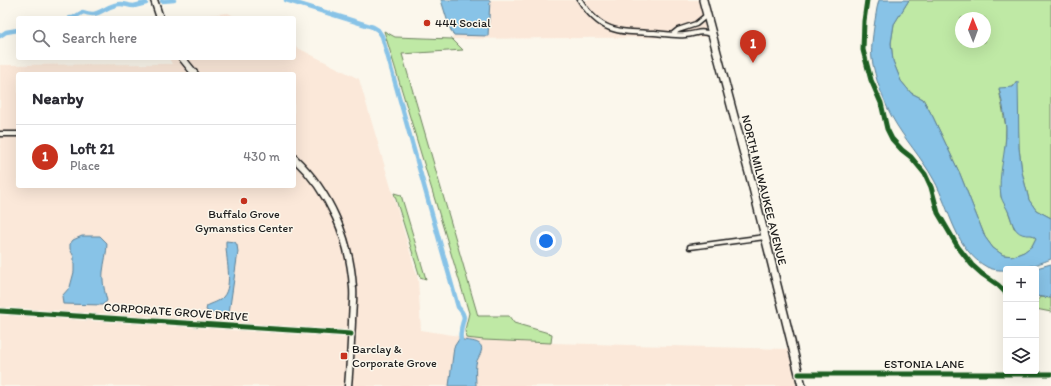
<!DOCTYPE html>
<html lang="en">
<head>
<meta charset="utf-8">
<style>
	:root { --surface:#fff; --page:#f2f2f3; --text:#2b2b33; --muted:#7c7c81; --line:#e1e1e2; --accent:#c8321e }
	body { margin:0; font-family:Itim,sans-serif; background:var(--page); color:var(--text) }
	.controls { position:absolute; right:12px; bottom:12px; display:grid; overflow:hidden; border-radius:4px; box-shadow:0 4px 16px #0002 }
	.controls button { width:36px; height:36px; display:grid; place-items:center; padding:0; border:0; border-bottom:1px solid var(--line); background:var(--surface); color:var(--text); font:20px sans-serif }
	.compass { position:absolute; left:955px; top:12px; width:36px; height:36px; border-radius:50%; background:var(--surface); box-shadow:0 4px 16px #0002; rotate:359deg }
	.you { position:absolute; left:546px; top:241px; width:14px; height:14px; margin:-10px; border:3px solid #fff; border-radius:50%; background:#1a73e8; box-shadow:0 0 0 6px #1a73e833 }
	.badge { display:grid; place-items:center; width:26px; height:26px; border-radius:50%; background:var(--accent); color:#fff; font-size:13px; font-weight:700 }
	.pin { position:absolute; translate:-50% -33px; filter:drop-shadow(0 1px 2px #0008) }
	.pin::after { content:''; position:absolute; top:21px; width:14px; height:12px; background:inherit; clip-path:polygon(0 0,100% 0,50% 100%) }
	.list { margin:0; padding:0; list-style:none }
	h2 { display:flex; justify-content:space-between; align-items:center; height:52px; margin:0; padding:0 16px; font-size:17px }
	h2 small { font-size:13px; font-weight:400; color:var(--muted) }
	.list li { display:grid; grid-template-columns:26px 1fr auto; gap:12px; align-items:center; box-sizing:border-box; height:64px; padding:0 16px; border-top:1px solid var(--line) }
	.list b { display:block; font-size:15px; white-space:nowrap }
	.list p { margin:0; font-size:13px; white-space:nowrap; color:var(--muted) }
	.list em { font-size:13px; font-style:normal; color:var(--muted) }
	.icon { flex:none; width:22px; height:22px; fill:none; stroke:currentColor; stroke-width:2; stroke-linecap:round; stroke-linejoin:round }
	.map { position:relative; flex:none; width:1051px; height:386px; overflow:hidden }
	.search { position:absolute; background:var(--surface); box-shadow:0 4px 16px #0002; left:16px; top:16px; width:280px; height:44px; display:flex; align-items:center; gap:10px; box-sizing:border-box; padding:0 14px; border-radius:4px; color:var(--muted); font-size:15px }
	.panel { position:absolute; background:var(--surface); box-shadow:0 4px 16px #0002; left:16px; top:72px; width:280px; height:116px; border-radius:4px }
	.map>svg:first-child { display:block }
	.built { fill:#fbe8d9; fill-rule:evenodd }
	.green { fill:#bfe9a5; stroke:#6e8260; fill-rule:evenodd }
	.water { fill:#88c3e7; stroke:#5d8096 }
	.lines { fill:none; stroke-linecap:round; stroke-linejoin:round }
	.canal { stroke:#88c3e7; stroke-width:4.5 }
	.street-casing { stroke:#1c1c1c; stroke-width:7 }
	.secondary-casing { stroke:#1c1c1c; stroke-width:9 }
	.primary-casing { stroke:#1c1c1c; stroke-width:10 }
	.street { stroke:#fbf7ec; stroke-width:4 }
	.secondary { stroke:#fbf7ec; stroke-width:6 }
	.primary { stroke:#fbf7ec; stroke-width:7 }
	.cycleway-casing { stroke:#fbf7ec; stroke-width:8 }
	.cycleway { stroke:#1b5e20; stroke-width:5 }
	.poi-dot { fill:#c8321e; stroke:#fbf7ec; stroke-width:1.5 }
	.labels { text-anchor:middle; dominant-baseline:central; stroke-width:3; stroke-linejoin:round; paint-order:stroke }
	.poi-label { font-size:12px; fill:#1c1c1c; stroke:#fbf7ec; text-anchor:start }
	.street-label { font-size:12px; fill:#1c1c1c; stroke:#fbf7ec }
</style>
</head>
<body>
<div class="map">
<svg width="1051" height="386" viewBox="0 0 1051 386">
	<rect width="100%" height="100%" fill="#fbf7ec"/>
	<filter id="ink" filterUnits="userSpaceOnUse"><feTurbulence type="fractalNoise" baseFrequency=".025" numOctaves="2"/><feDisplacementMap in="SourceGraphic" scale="8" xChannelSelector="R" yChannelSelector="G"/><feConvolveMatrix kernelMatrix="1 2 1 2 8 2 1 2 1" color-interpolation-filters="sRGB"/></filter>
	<g filter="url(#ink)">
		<!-- built -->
		<path class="built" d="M441 0H698L709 37 452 39 453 35 449 26Z
			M228 13 238 18H178Z
			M294 46 359 79 418 279 421 330 484 340 551 343 788 349 797 386H0V65L172 64 169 58H294ZM18 74H294V186H18Z"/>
		<!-- green -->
		<path class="green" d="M909 0H1051V218L1036 210 1029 200 1022 172 1019 148 1017 81 1013 87 999 89 1006 128 1005 150 1001 182V197L1007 208 1014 228 1032 235 1036 238 1032 246 1024 252 1014 256 1003 255 993 248 985 237 960 174 933 117 923 99 911 93 901 81 893 61 891 43 894 24ZM961 18H985V42H961Z
			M384 31 395 37 452 39 463 50 402 54 478 316H509L514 323 552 334 551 343 484 340 466 338 465 330 469 313Z
			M394 193 401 195 426 279 420 277Z
			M1041 297 1051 298V312L1036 309V304Z"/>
		<!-- water -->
		<path class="water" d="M441 0H490L488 36 453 35 449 26Z
			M879 0H909L894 24 891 43 893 61 901 81 911 93 923 99 933 117 960 174 985 237 993 248 1003 255 1014 256 1024 252 1032 246 1036 238 1032 235C1017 236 1014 229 1010 216 1008 209 1002 202 1001 196 997 177 1007 150 1006 128 1005 115 1002 101 999 88L1013 87 1018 81 1019 148 1022 172 1029 200 1036 210 1051 218V259C1035 266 1002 275 987 267 955 250 950 209 934 180 922 158 904 139 892 117 883 100 875 78 872 59 870 49 875 20 877 8Z
			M82 236H100L107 243C107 253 104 262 103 272 102 282 105 292 107 301L102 305 63 304 62 296 70 287 74 272V257L70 249V244L73 240Z
			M226 241 235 242 237 245 238 252 229 313C221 314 213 315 206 310L207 306C212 303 219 302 223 297 234 285 225 257 226 241Z
			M1051 264V298L1036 296V269H1033Z
			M461 336 463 340C470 341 485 341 481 352 480 356 477 359 476 364 475 371 476 379 476 386H449L454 347Z"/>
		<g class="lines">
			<!-- canal -->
			<path class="canal" d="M286 0 373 27 378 30 382 36 458 307C469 319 461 320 461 332 460 335 461 339 461 343
				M162 1 174 0
				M70 18H73L83 12C98 18 101 9 115 5 122 2 127 6 134 6 138 5 142 4 146 3
				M0 36 6 32 18 30"/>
			<defs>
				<path id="street" d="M580 0C600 33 619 32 654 33 664 34 675 36 685 35 698 34 697 30 712 34
					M673 34 678 30 696 24 707 15
					M0 134H18
					M690 247 765 237
					M0 311 351 334
					M799 374H1049"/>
				<path id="secondary" d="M154 0 160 18
					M182 58 195 74
					M294 158C330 192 350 239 353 288 354 299 352 311 352 322 351 343 350 365 348 386"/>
				<path id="primary" d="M703 0 753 188 802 386"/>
			</defs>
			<!-- street casing -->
			<use href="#street" class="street-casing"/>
			<!-- secondary casing -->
			<use href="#secondary" class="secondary-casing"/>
			<!-- primary casing -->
			<use href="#primary" class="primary-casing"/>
			<!-- street -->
			<use href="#street" class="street"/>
			<!-- secondary -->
			<use href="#secondary" class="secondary"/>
			<!-- primary -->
			<use href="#primary" class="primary"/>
			<defs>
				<path id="cycleway" d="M867 0 864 21 863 50 871 80 881 103 887 129 892 139 902 150 911 157 925 174 931 187 938 213 958 247 972 265 982 274 998 285 1006 293
					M0 311 351 334
					M799 374H1051"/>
			</defs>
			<!-- cycleway casing -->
			<use href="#cycleway" class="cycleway-casing"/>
			<!-- cycleway -->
			<use href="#cycleway" class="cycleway"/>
		</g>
	</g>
	<!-- markers -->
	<g class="poi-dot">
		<circle cx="427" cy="23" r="4"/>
		<circle cx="244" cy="201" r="4"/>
		<rect x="340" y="352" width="8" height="8" rx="2"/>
	</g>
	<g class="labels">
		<!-- poi labels -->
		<g class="poi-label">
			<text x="435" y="23">444 Social</text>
			<text x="244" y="214" text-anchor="middle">Buffalo Grove<tspan x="244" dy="14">Gymanstics Center</tspan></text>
			<text x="352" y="349">Barclay &amp;<tspan x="352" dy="14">Corporate Grove</tspan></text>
		</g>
		<!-- street labels -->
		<g class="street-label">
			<text transform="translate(764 190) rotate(76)">NORTH MILWAUKEE AVENUE</text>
			<text transform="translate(176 312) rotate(4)">CORPORATE GROVE DRIVE</text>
			<text x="924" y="364">ESTONIA LANE</text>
		</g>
	</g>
</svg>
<div class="controls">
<button>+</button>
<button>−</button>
<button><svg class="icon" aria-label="layers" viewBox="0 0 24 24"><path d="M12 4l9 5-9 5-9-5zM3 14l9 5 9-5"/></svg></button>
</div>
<svg class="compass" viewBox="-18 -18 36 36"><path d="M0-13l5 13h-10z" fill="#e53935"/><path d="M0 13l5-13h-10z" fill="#7c7c81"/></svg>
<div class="you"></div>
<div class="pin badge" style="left:753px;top:63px">1</div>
<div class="search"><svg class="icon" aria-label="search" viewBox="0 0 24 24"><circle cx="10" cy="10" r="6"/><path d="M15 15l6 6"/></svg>Search here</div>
<section class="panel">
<h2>Nearby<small></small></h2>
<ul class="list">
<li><span class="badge">1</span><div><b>Loft 21</b><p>Place</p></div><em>430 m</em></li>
</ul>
</section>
</div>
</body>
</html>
